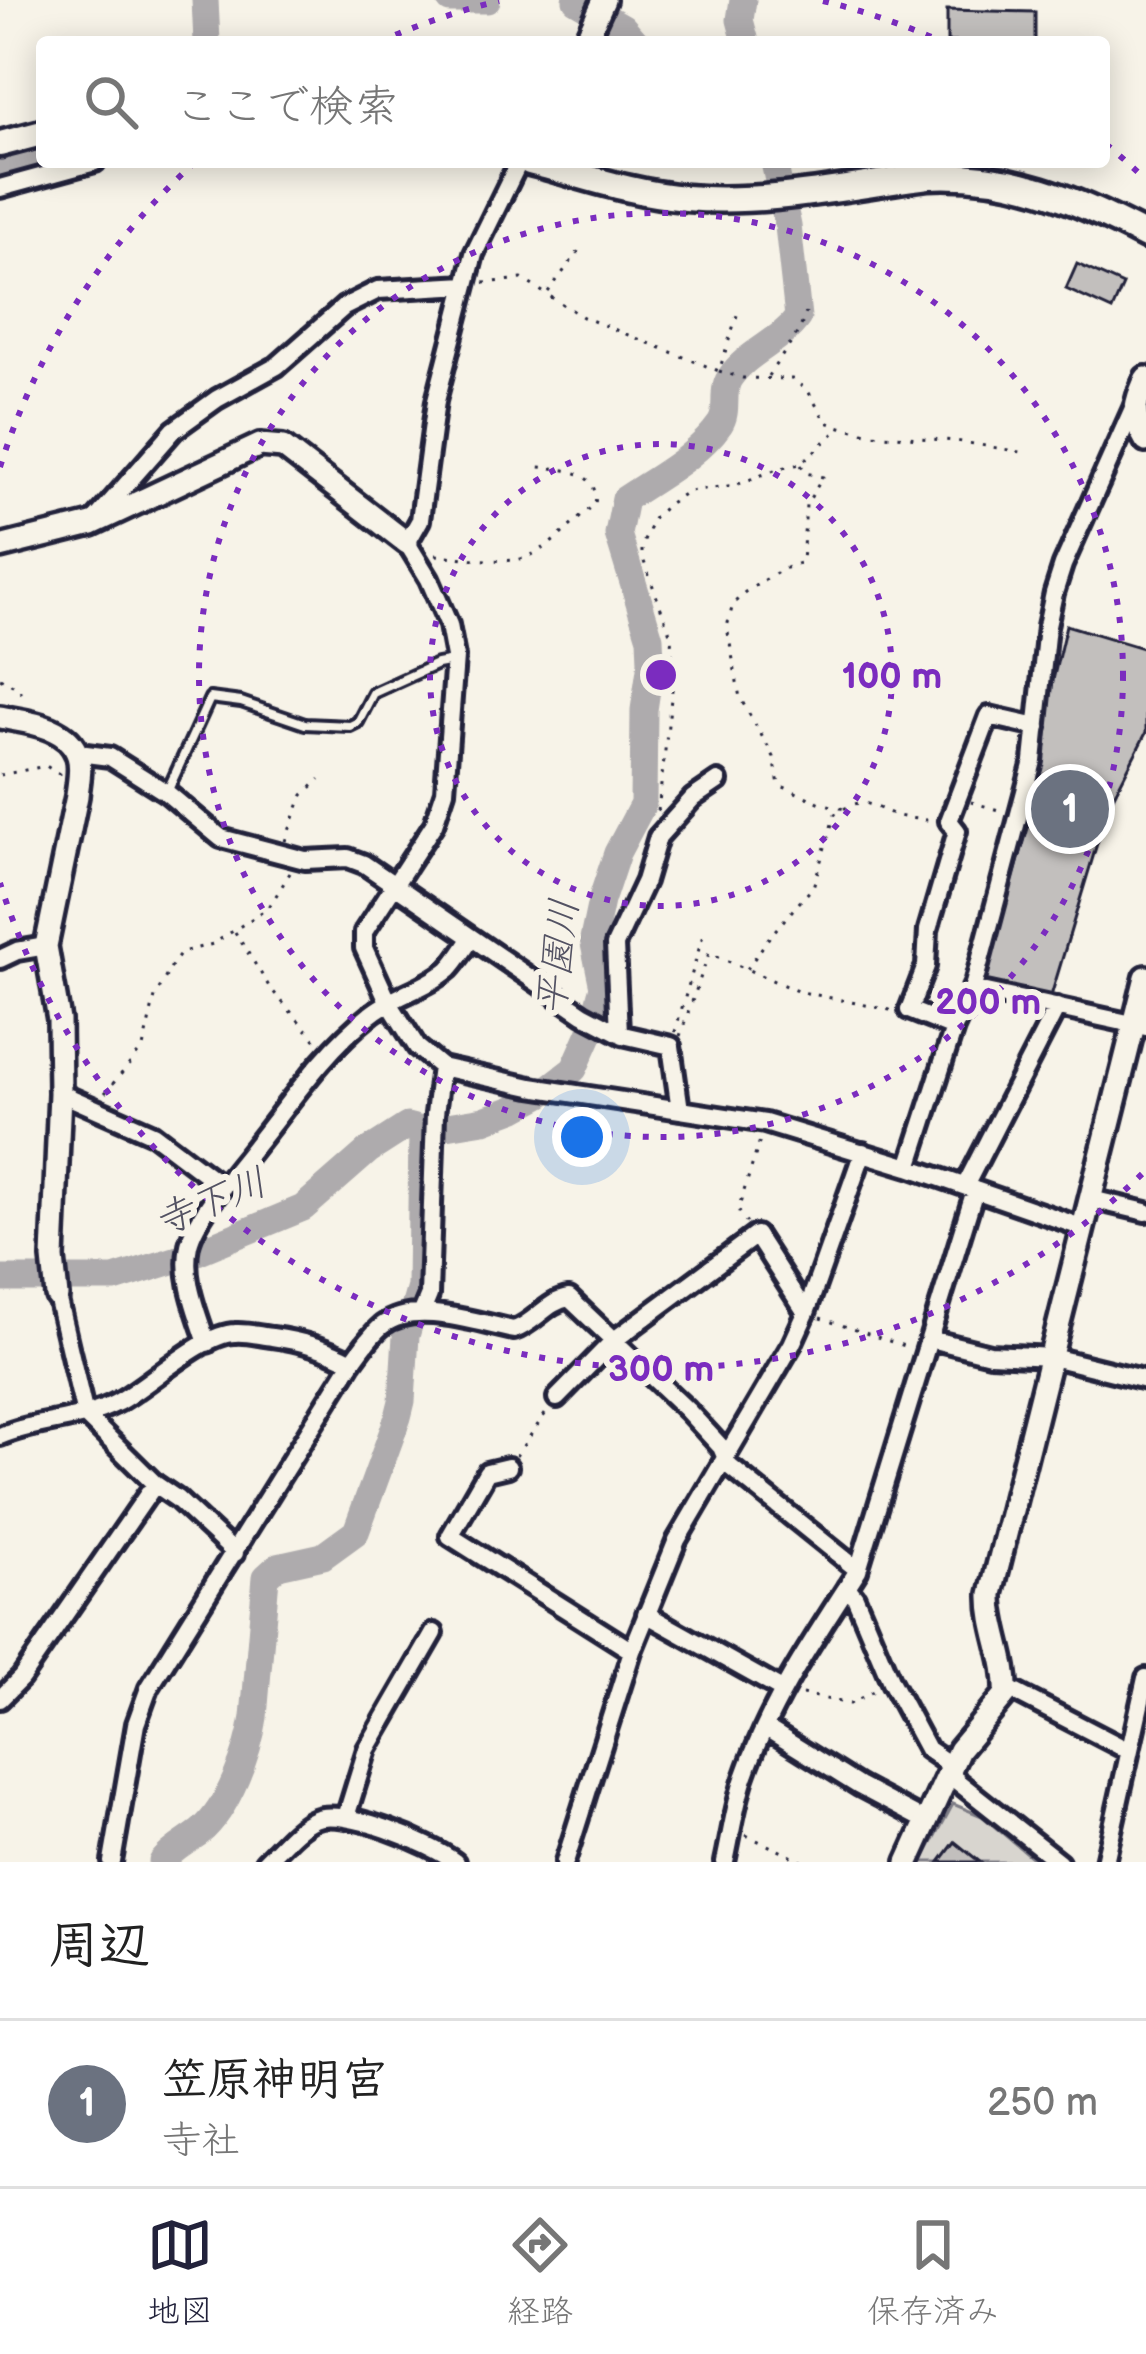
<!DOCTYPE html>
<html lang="ja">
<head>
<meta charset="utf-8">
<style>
	:root { --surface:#fff; --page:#f2f2f2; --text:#222; --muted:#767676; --line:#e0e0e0; --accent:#22223b }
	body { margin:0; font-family:"Balsamiq Sans","Klee One",sans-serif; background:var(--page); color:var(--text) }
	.you { position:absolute; left:582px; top:1137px; width:42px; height:42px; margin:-30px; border:9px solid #fff; border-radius:50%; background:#1a73e8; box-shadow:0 0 0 18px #1a73e833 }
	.badge { display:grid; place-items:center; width:78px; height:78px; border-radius:50%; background:var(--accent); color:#fff; font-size:39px; font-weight:700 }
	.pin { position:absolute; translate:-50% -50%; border:6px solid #fff; box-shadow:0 3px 12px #0006 }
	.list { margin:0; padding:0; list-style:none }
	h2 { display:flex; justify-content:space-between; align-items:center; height:156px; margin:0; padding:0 48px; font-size:51px }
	h2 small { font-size:39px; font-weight:400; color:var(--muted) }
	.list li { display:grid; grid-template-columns:78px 1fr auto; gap:36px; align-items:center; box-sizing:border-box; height:168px; padding:0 48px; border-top:3px solid var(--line) }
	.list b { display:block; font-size:45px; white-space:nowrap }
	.list p { margin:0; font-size:39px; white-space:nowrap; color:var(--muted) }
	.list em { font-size:39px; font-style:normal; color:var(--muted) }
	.icon { flex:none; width:66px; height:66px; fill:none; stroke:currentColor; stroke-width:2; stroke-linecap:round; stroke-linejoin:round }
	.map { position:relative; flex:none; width:1146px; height:1862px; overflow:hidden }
	.search { position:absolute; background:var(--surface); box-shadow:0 6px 30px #0003; left:36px; right:36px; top:36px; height:132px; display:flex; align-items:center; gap:30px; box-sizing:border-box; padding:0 42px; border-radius:12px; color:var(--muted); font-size:45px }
	.sheet { height:324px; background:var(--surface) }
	nav { display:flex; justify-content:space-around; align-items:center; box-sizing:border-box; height:168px; border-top:3px solid var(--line); background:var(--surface); font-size:33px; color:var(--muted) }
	nav a { display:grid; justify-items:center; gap:6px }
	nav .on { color:var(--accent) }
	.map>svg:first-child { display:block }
	.green { fill:#d8d5cf; stroke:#7d7c85; stroke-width:3 }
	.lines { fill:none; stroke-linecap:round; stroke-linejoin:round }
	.river { stroke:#aeabad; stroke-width:27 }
	.building { fill:#c2bfbd; stroke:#22223b; stroke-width:3 }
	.service-casing { stroke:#22223b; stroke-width:16 }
	.minor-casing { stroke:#22223b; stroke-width:26 }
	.tertiary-casing { stroke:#22223b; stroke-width:30 }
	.secondary-casing { stroke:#22223b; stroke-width:33 }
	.path { stroke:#22223b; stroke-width:3; stroke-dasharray:3 9; stroke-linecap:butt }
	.service { stroke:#f7f3e8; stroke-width:8 }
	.minor { stroke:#f7f3e8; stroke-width:16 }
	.tertiary { stroke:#f7f3e8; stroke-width:21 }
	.secondary { stroke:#f7f3e8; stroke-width:24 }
	.ring { fill:none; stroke:#7b2cbf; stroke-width:6; stroke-dasharray:6 12 }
	.labels { text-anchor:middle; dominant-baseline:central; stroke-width:12; stroke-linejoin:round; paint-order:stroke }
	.water-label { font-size:39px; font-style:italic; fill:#535263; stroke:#f7f3e8 }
	.centre { fill:#7b2cbf; stroke:#f7f3e8; stroke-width:6 }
	.ring-label { font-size:36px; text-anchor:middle; font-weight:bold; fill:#7b2cbf; stroke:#f7f3e8; stroke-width:12; stroke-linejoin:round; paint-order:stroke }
</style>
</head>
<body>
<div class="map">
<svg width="1146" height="1862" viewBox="0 0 1146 1862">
	<rect width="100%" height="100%" fill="#f7f3e8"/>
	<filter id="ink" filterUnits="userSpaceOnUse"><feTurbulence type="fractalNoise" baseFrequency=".00833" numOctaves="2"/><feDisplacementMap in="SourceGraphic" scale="24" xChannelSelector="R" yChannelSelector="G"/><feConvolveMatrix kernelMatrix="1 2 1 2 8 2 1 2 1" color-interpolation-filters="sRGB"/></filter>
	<g filter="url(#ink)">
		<!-- green -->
		<path class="green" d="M953 1804 982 1816 1037 1862H922Z"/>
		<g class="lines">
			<!-- river -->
			<path class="river" d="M205 0 207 42
				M450 0H487
				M576 0 623 27 636 42
				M743 0 740 20 746 42
				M0 171 42 159
				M0 1279H114L185 1257 303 1208 368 1151 407 1126 422 1130 484 1120 516 1108 540 1095 574 1069 590 1033 603 987 593 939 601 901 617 853 643 804 644 710 651 662 650 638 618 534 625 499C656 478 698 456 720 424 729 411 721 392 729 379 746 352 781 342 798 317L788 226 774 162
				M162 1862C172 1849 187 1842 200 1832 228 1809 249 1752 254 1717L266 1577 278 1566 323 1556 356 1532 398 1417 402 1401 406 1336 420 1287 422 1130"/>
		</g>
		<!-- building -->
		<path class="building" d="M947 10 1035 12V42H947Z
			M1077 264 1123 285 1112 310 1066 289Z
			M1066 625 1146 649V733L1108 807 1051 996 982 986 1033 811 1049 697Z
			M955 1842 980 1862H940Z"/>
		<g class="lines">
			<defs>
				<path id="service" d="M167 792 210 698 241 702 305 724 350 726 358 722 373 693 437 664 453 661"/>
				<path id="minor" d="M519 162 474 254 436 401 420 520 407 543 429 579 449 625 455 657 445 791 434 824 364 932V948L388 1001 417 1047 441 1067 531 1087 765 1123 909 1167 1084 1228
					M0 188 95 162
					M96 519 174 430 217 399 277 366 344 307 378 290 466 285
					M78 753 110 757 167 793 221 838 305 860 348 858 364 864 583 1014 623 1035 671 1046 680 1110
					M0 959 17 951 46 946
					M972 989 1146 1027
					M954 1028 909 1010 926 966 928 930 957 831 949 821 989 716 1037 727
					M619 1033 615 945 645 881 658 837 693 798 718 781
					M60 1093 153 1134 223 1187
					M909 1167 954 1028 974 984 1033 761 1047 626 1054 593 1063 565 1134 406
					M965 1186 1057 1007
					M1091 1199 1146 1212
					M57 1296 85 1415 155 1484 177 1499 235 1553
					M422 1312 429 1295 435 1114 441 1067
					M930 1339 990 1354 1052 1357 1146 1380
					M207 1343C197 1312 182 1279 189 1245 196 1215 236 1171 255 1146 291 1101 324 1051 370 1015 394 995 426 989 449 969 457 961 464 949 471 939
					M557 1398 613 1341 756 1235 806 1313
					M0 1436C37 1420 80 1422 116 1403 146 1388 203 1333 235 1333 247 1332 261 1336 272 1337 302 1341 326 1348 352 1362
					M508 1467 487 1472 450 1536 632 1651
					M847 1587 855 1597 891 1682 927 1749 943 1760 958 1782 1059 1862
					M646 1614 782 1690
					M1007 1688 1129 1751
					M0 1699 21 1678 155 1484
					M766 1728 859 1786 927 1822
					M346 1817 367 1749 434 1633
					M112 1862 136 1724 149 1688 352 1362C361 1350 371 1334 383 1325 415 1300 478 1323 514 1330 535 1323 547 1301 569 1298L687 1410 721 1447 729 1466 858 1570
					M265 1862C280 1848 296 1827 315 1819 344 1807 430 1843 455 1862
					M565 1862 632 1651 677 1540 792 1344 806 1313 863 1152
					M725 1862C731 1835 735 1805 744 1778 770 1702 815 1637 858 1570L975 1190
					M1105 1862 1146 1678"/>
				<path id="tertiary" d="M585 42 604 0
					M1146 378C1135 404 1130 414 1146 441
					M0 547 92 524 260 445 283 447 407 543
					M0 717C26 722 68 725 78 756 82 768 78 784 77 796L46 946 59 1020 60 1093 53 1258 57 1296
					M908 1862 959 1750 1006 1694C1008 1660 990 1628 991 1594L1146 977"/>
				<path id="secondary" d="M0 144 42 133
					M530 162C581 175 633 194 686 198 766 205 849 186 928 176 1012 172 1073 198 1146 236"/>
			</defs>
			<!-- service casing -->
			<use href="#service" class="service-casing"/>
			<!-- minor casing -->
			<use href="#minor" class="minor-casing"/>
			<!-- tertiary casing -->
			<use href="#tertiary" class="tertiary-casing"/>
			<!-- secondary casing -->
			<use href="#secondary" class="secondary-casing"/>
			<!-- path -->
			<path class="path" d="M484 283 522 279 583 317 719 371 739 309
				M548 292 579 251
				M719 371 743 378 792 379 808 391 826 422 841 427 871 434 956 441 1027 453
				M768 376C781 355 800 336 806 312
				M801 465 806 473 823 477 806 505 802 562 783 569 745 592 733 604 727 627 740 698 774 757 779 785 821 803 844 809
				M436 555C461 557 490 562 515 560 545 556 573 522 595 504 601 468 556 469 531 466
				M0 678 18 688 23 695 22 700
				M0 775 46 766 59 774 60 781
				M971 802 1002 811
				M658 811 673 681 671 636 642 556V546L653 519 668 504 688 491 736 485 777 469 800 464 841 427
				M285 841 303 795 320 779
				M235 932 270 988 319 1044
				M747 969 770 936 813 887 835 814C864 796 864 803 893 814 905 819 922 819 935 821
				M675 1032 703 935
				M680 1036 709 953 797 991 895 1011
				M105 1093 143 1048 155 997 172 965 182 952 213 944 259 914 269 907 290 873
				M747 1223 738 1210 761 1137
				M820 1318 907 1347
				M516 1456 548 1410
				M802 1694 850 1704 877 1689
				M746 1835 804 1862"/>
			<!-- service -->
			<use href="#service" class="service"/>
			<!-- minor -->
			<use href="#minor" class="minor"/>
			<!-- tertiary -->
			<use href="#tertiary" class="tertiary"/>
			<!-- secondary -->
			<use href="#secondary" class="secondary"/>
		</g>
	</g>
	<!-- distance rings -->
	<g class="ring">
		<circle cx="661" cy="675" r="231"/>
		<circle cx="661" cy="675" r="462"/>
		<path d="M1142 1174A693 693 0 0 1 0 883M0 467A693 693 0 0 1 193 164M379 42A693 693 0 0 1 499 1M823 1A693 693 0 0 1 943 42M1106 144A693 693 0 0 1 1142 176"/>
	</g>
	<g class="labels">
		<!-- water labels -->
		<g class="water-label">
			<text transform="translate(559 957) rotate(-83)">平園川</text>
			<text transform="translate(211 1203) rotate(-22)">寺下川</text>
		</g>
	</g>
	<circle cx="661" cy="675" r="18" class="centre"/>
	<g class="ring-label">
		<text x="892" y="688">100 m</text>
		<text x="988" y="1014">200 m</text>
		<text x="661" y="1381">300 m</text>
	</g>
</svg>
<div class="you"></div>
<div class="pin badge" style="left:1070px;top:809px;background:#6b7280">1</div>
<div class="search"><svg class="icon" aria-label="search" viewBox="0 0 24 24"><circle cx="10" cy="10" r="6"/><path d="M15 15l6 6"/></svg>ここで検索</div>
</div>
<section class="sheet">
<h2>周辺<small></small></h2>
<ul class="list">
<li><span class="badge" style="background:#6b7280">1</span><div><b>笠原神明宮</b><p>寺社</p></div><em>250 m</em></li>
</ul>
</section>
<nav>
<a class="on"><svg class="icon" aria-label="map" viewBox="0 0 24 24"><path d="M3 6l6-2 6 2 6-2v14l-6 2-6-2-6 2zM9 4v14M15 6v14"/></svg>地図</a>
<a><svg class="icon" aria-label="directions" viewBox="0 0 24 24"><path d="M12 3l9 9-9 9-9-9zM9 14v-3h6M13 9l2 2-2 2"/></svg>経路</a>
<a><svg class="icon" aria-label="saved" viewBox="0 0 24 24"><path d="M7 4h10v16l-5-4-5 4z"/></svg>保存済み</a>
</nav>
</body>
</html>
